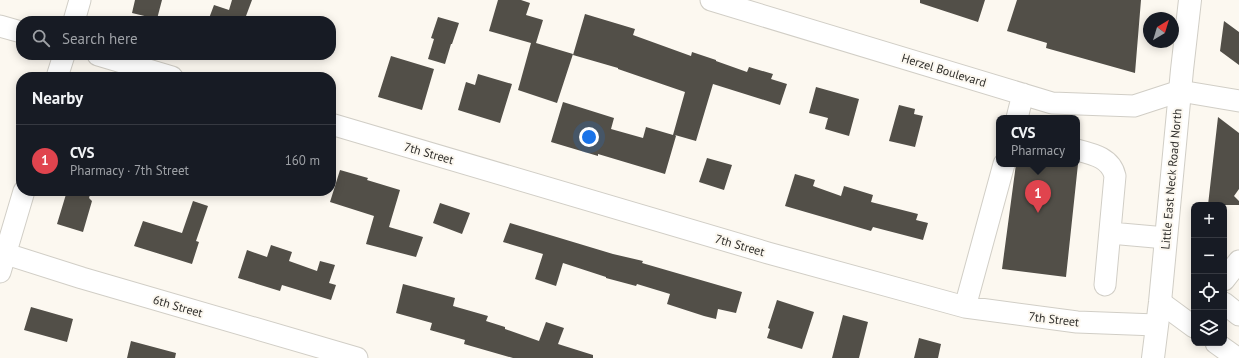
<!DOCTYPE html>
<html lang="en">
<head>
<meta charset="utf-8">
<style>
	:root { --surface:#171b24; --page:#242831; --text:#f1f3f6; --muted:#9ea1a6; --line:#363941; --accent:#d199c0 }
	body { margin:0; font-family:"PT Sans",sans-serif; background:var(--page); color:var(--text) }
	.controls { position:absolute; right:12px; bottom:12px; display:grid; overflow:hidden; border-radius:8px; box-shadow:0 2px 10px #0003 }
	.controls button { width:36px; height:36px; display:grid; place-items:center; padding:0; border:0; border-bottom:1px solid var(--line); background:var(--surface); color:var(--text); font:20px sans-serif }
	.compass { position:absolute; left:1143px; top:12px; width:36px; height:36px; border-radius:50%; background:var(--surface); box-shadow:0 2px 10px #0003; rotate:38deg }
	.you { position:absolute; left:589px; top:137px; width:14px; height:14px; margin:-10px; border:3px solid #fff; border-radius:50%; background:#1a73e8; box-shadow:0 0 0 6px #1a73e833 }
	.badge { display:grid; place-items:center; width:26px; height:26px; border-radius:50%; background:var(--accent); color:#fff; font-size:13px; font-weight:700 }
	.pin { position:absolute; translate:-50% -33px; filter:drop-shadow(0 1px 2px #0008) }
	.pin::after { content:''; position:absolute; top:21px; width:14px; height:12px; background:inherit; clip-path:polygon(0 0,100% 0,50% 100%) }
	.popup { position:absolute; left:996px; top:115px; width:84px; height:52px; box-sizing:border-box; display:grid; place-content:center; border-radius:8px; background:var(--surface); filter:drop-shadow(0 1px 3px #0005); font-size:13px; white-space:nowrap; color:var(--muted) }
	.popup b { font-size:15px; color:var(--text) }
	.popup::after { content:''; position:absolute; left:50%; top:100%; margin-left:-8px; border:8px solid transparent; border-top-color:var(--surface) }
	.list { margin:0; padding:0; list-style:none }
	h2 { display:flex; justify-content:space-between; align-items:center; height:52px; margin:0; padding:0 16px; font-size:17px }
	h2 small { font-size:13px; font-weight:400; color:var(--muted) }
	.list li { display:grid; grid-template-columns:26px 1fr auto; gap:12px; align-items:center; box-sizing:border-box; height:72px; padding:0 16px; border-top:1px solid var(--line) }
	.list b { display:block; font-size:15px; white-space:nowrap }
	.list p { margin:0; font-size:13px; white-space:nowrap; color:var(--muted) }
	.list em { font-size:13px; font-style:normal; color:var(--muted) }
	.icon { flex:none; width:22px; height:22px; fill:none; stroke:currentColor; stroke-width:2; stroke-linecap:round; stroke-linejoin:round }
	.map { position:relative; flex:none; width:1239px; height:358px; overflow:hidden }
	.search { position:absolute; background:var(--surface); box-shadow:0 2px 10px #0003; left:16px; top:16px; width:320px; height:44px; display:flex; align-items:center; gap:10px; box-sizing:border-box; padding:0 14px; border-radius:16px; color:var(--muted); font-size:15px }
	.panel { position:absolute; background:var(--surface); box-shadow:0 2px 10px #0003; left:16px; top:72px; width:320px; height:124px; border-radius:16px }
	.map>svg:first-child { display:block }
	.building { fill:#524f48 }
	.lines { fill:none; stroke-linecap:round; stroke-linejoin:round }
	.minor-casing { stroke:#d1cec6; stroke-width:23 }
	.major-casing { stroke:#d1cec6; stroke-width:24 }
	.minor { stroke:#fff; stroke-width:21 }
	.major { stroke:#fff; stroke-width:22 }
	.labels { text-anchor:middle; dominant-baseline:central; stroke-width:4; stroke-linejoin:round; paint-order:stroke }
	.street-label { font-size:12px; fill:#2f2e2b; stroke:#fcf8f0 }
</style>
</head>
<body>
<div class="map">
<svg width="1239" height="358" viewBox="0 0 1239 358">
	<rect width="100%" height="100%" fill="#fcf8f0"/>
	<!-- building -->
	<path class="building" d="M135 0H162L157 19 132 13Z
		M232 0H252L246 16 254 19V21H208L214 5 229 10Z
		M498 0H521L530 3 526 15 543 20 536 43 573 54 557 103 518 90 531 43 489 31Z
		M920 0H985L978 22 920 3Z
		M1017 0H1141L1135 73 1046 48 1047 43 1007 31Z
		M585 14 635 29 633 35 691 56 692 52 716 60V61L747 72 749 67 773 74 771 79 787 84 780 105 713 84 696 141 675 135 676 136 665 174 598 154V156L551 142 563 102 614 118 611 129 643 138 646 127 673 135 685 92 618 69V68L573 55Z
		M438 17 459 23 452 44H451L445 64 428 59 434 39 431 38Z
		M1224 21 1239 32V65L1220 51Z
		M391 56 434 69 422 110 378 97Z
		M478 74 512 84 500 123 458 110 466 82 475 85Z
		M816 87 859 99 849 136 825 129 828 118 809 113Z
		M899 105 915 109 914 114 923 116 915 147 889 141Z
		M1218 117 1239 133V189L1234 196 1239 201V205H1208Z
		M707 158 732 165 724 190 699 182Z
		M1016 164H1078L1066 277 1002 269Z
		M340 170 368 178 367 180 400 190 389 227 423 237 416 257 366 244 374 216 330 202Z
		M795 174 815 180 813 186 841 196 844 186 873 195 871 202 918 214 916 220 928 223 923 240 873 227 871 231 785 206Z
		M67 191H91L89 198 92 201 83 232 57 224Z
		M193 201 208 206 196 241 199 242 192 264 134 246 143 221 182 233Z
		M440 203 470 213 462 234 433 223Z
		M510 223 613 254 643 261 642 263 742 292 736 313 718 309 716 319 704 316 667 304 670 294 637 284 636 286 606 278V277L563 263 556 286 535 279 543 254 503 242Z
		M271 245 292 252 289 261 317 271 320 261 335 265 329 283 336 285 331 300 282 285 280 291 238 278 247 250 267 257Z
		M403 284 455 298 453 306 488 316 486 321 505 327V329L539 341 546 322 564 328 558 344 593 355V358H513L464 344 465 340 430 330 432 323 396 313Z
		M777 300 814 312 802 349 767 338 770 329 768 328Z
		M31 307 73 319 67 342 24 330Z
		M843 315 868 322 859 358H832Z
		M919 338 941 344 938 358H914Z
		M131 341 176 353 175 358H127Z"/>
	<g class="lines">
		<defs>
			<path id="minor" d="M711 0 1052 103 1134 106 1180 91 1239 101
				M74 21 80 0
				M0 26 21 32
				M98 55 172 77
				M57 77 64 55
				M1017 118 1023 94
				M331 124 768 253 965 307 1077 322 1156 325
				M1077 150C1093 154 1111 158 1115 176L1105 285
				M1110 233 1166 238
				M0 252 82 278 357 358
				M0 272 24 191
				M1224 280 1239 261
				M1160 302 1194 327
				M1224 303 1239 315
				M965 307 1004 164
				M1216 343 1237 358"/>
			<path id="major" d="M1153 358 1160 302 1182 70 1190 0"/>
		</defs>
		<!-- minor casing -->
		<use href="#minor" class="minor-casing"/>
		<!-- major casing -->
		<use href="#major" class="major-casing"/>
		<!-- minor -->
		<use href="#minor" class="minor"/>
		<!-- major -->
		<use href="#major" class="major"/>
	</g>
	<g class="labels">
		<!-- street labels -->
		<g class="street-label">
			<text transform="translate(944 70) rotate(17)">Herzel Boulevard</text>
			<text transform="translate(429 153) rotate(16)">7th Street</text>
			<text transform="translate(1171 179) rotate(-85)">Little East Neck Road North</text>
			<text transform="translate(740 245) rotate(16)">7th Street</text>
			<text transform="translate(178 306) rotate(16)">6th Street</text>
			<text transform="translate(1054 319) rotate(7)">7th Street</text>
		</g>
	</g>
</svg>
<div class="controls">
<button>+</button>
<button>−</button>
<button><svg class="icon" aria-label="locate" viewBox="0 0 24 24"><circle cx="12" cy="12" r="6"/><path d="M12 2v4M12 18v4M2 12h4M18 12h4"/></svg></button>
<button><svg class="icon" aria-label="layers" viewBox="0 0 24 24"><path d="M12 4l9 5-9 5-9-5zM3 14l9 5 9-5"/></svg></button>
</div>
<svg class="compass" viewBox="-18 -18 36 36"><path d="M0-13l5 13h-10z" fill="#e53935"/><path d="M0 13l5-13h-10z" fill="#9ea1a6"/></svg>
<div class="you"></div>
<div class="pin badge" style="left:1038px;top:213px;background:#e0444e">1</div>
<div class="popup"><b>CVS</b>Pharmacy</div>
<div class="search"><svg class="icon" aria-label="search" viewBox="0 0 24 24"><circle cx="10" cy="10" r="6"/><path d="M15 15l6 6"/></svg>Search here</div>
<section class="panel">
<h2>Nearby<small></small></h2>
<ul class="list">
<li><span class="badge" style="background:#e0444e">1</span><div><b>CVS</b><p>Pharmacy · 7th Street</p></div><em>160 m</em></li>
</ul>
</section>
</div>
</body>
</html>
